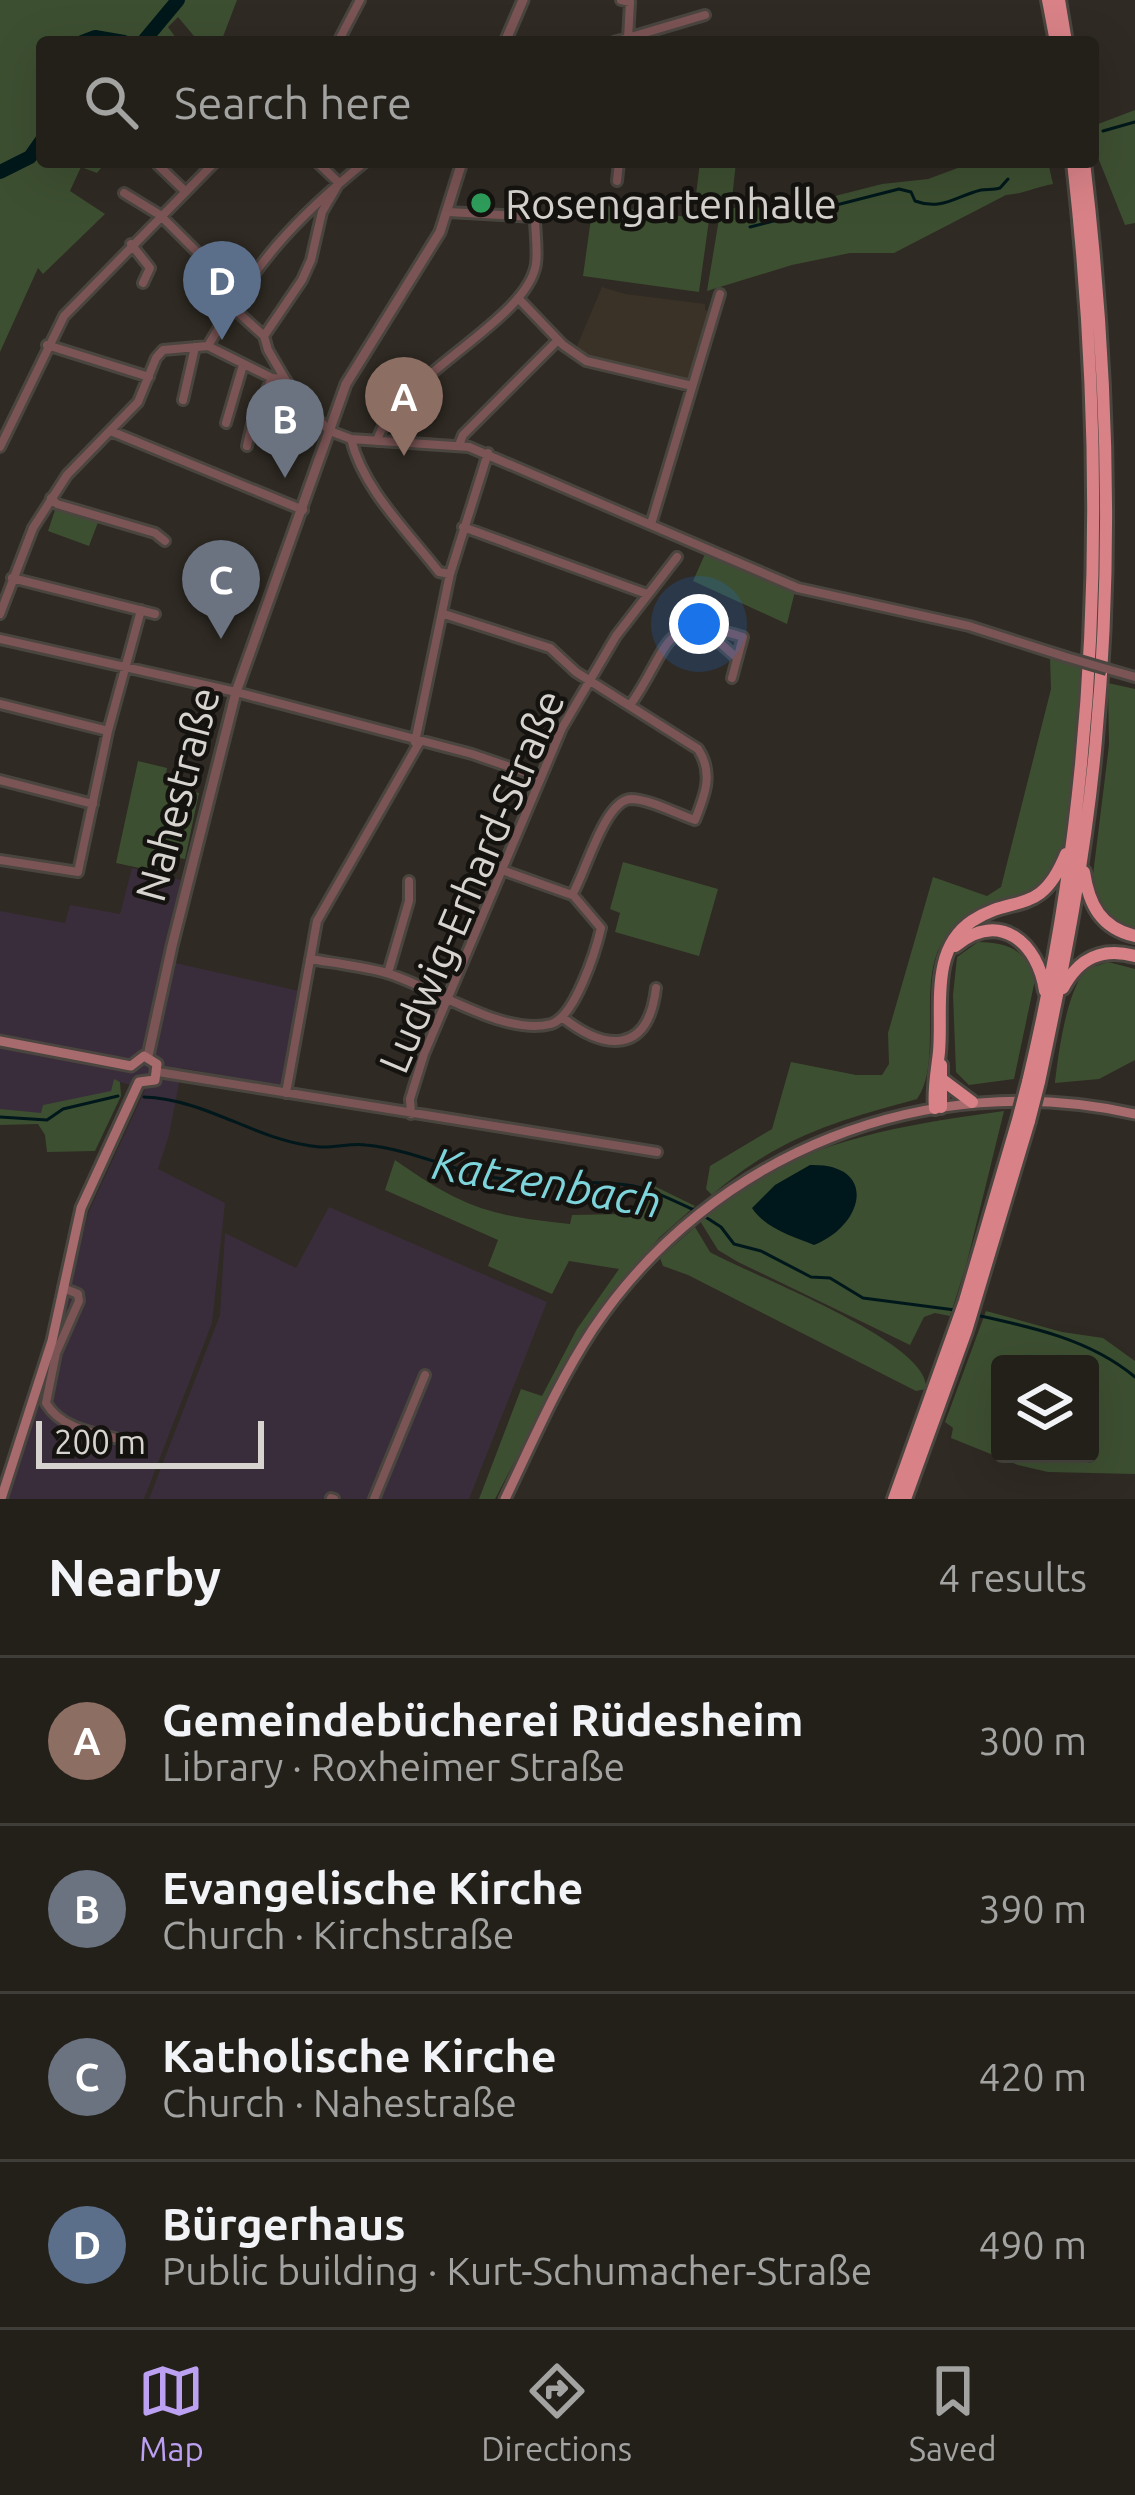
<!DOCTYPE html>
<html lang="en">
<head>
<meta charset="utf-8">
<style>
	:root { --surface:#23201a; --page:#2f2d27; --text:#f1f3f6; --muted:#a3a3a2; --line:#403e39; --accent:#bca0f2 }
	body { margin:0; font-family:Ubuntu,sans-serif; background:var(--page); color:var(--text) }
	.controls { position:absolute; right:36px; bottom:36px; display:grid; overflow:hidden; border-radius:12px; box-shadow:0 12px 48px #0002 }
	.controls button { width:108px; height:108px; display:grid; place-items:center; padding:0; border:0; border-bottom:3px solid var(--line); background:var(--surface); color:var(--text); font:60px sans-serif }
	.scale { position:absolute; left:36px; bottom:30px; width:228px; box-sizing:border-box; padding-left:12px; border:6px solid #d7d4cf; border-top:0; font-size:33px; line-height:42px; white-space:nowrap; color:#d7d4cf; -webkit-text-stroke:9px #151310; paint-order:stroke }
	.you { position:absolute; left:699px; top:624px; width:42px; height:42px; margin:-30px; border:9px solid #fff; border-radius:50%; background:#1a73e8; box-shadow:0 0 0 18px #1a73e833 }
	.badge { display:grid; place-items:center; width:78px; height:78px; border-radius:50%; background:var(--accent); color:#fff; font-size:39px; font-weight:700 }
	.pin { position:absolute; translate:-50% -99px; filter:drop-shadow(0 3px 6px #0008) }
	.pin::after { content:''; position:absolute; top:63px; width:42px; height:36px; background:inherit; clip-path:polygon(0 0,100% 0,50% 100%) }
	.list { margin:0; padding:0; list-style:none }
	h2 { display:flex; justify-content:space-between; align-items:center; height:156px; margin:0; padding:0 48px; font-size:51px }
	h2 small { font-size:39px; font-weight:400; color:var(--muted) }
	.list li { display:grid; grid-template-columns:78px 1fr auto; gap:36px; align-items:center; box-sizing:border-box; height:168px; padding:0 48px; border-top:3px solid var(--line) }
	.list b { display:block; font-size:45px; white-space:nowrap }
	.list p { margin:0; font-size:39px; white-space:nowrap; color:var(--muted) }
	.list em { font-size:39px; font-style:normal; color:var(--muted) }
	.icon { flex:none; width:66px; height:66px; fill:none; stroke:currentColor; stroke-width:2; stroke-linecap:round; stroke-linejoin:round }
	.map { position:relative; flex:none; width:1135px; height:1499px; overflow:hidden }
	.search { position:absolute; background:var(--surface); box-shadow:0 12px 48px #0002; left:36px; right:36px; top:36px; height:132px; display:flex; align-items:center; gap:30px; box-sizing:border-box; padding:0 42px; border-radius:12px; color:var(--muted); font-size:45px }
	.sheet { height:828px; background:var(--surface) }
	nav { display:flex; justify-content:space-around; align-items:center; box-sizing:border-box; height:168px; border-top:3px solid var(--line); background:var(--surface); font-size:33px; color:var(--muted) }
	nav a { display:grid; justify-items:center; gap:6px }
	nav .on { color:var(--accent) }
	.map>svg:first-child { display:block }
	.commercial { fill:#3a2d3b }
	.built { fill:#3a3226 }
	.green { fill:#3d4f31; fill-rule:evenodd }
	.water { fill:#00181b }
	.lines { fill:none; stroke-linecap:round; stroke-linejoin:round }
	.stream { stroke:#00181b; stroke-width:3 }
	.river { stroke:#00181b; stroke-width:14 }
	.minor-casing { stroke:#4a453f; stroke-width:14 }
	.tertiary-casing { stroke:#4a453f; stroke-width:15 }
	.secondary-casing { stroke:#4a453f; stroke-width:15 }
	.trunk-casing { stroke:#4a453f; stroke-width:18 }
	.minor { stroke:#7b5455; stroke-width:8 }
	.tertiary { stroke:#7b5455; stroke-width:9 }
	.secondary { stroke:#a76a6d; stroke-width:9 }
	.trunk { stroke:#d88287; stroke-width:12 }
	.minor-bridge-casing { stroke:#4a453f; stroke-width:14; stroke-linecap:butt }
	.trunk-bridge-casing { stroke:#4a453f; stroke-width:18; stroke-linecap:butt }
	.minor-bridge { stroke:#7b5455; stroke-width:8 }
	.trunk-bridge { stroke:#d88287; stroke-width:12 }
	.leisure-dot { fill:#2e9e5b; stroke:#151310; stroke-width:4.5 }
	.labels { text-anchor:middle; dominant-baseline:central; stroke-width:9; stroke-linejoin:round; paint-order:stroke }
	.poi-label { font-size:42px; fill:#d7d4cf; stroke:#151310; text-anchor:start }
	.street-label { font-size:42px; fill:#d7d4cf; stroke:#151310 }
	.water-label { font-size:45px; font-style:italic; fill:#7dd4db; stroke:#151310 }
</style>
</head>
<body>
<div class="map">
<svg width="1135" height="1499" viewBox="0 0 1135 1499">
	<rect width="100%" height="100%" fill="#2f2a23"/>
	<!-- commercial -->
	<path class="commercial" d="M132 868 181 880 162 960 299 991 282 1087 182 1068 169 1135 158 1169 225 1203 212 1323 144 1499H6L45 1379 89 1211 145 1090 114 1080 111 1092 43 1105 42 1113 34 1115 0 1109V911L65 923 70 905 120 914Z
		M329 1207 547 1302 469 1499H149L220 1315 225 1233 296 1268Z"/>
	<!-- built -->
	<path class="built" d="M602 287 625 294 705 304V310L712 312 689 380 625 370 575 351Z"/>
	<!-- green -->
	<path class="green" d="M0 0H237L221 42H199L178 17 168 27 179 42H42V162H106L97 173 81 167 70 191 105 214 43 274 38 268 0 352Z
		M1135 110V223L1125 225 1097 155 1093 126Z
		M700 162H736L731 208 792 207 882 184 928 179 974 162H1048L1053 184C1036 187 1023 194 1006 195L894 253H850L792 265 707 291 721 207 695 203Z
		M593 204 709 220 699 292 583 276Z
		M57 504 100 517 89 546 48 531Z
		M705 554 795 591 787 624 693 581Z
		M1050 657 1086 669C1077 719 1076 844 1048 879 1017 917 960 897 937 953 921 996 941 1065 917 1099 833 1122 779 1137 712 1195L706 1189 710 1166 772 1129 791 1062 856 1075H882L889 1064 888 1033 933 877 987 896 1001 887 1051 689Z
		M1108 683 1135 689V928L1108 917 1092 883 1109 745Z
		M138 761 167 768 164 785 199 793 185 859 167 856 163 873 116 863Z
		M623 862 718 889 699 956 615 932 620 913 610 909Z
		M978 942C1008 943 1021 948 1036 975L1014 1079 969 1085 956 1072 953 995 957 957Z
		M1108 962 1135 969V1060L1099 1079 1055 1083C1058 1056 1067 984 1089 968 1092 967 1106 963 1108 962Z
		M114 1079 120 1082 121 1096 95 1151 47 1152 45 1135 38 1124 0 1125V1109L41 1113 43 1105 111 1091Z
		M1004 1111 966 1266 950 1316 935 1313 924 1317 910 1345 738 1262 718 1250 700 1221C785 1143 894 1126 1004 1111Z
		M395 1160C462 1207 489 1216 570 1224L572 1215 623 1214 647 1199 650 1184 695 1206 659 1238 584 1329 495 1499H479L521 1389 542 1396 577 1329 619 1269 569 1261 552 1294 488 1266 498 1240 385 1190Z
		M695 1227 710 1252C750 1275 932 1342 926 1389L916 1391 688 1275 663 1266 660 1258Z
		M986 1311 1062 1332 1103 1338 1135 1361V1474L1048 1472 1018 1465 951 1438 953 1428 945 1422ZM1000 1364H1090V1454H1000Z"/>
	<!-- water -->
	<path class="water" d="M810 1165C878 1163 865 1225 814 1245 792 1236 766 1229 752 1208L775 1185Z"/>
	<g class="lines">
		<!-- stream -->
		<path class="stream" d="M1103 131 1135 122
			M750 227 899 189 911 192 915 201C942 211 956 196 981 190 987 189 994 190 1000 188L1008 179
			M144 1097C207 1099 258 1142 320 1147 335 1148 351 1143 366 1145 406 1149 443 1166 481 1175 527 1186 580 1179 627 1185 650 1188 674 1201 696 1211
			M0 1117 47 1120 63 1109 118 1096
			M704 1216 721 1227 734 1244 761 1251 811 1277 830 1278 863 1298 955 1310
			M976 1315C1032 1327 1091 1340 1135 1377"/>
		<!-- river -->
		<path class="river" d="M82 42 95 37 124 42
			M143 42 178 0
			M0 172 30 157 42 140"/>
		<defs>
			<path id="minor" d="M621 0 630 2 628 39
				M338 42 360 0
				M614 42 705 15
				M158 165 185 191
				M617 181 619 162
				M124 193 160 215 237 292
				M131 244 150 268 143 283
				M518 298 563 345 586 361 692 386
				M231 306 264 336 268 350 285 379 301 403 330 431 351 439 469 447 798 588 969 626 1066 657
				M264 336 302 280 311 260 322 212 339 183 317 162
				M47 345 149 377
				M208 346C255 264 292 221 365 162
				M183 400 195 347
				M226 423 243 365
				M113 432 303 510
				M351 439C363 489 408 532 439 572L450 574
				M377 441C396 376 527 322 536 264 538 249 535 232 535 217L448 212
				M459 445 463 435 558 340
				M247 446 252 424 272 378
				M0 447 64 316 215 162
				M283 451 301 403
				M51 498 57 504 155 533 165 541
				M651 524 720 294
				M463 527 647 594
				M12 578 155 614
				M0 614 33 528 67 475 138 402 156 358 163 350 208 346 272 378 283 379
				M444 614 550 648 576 672 698 749C714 773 705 795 695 820 677 814 649 799 631 799 604 800 585 875 572 895
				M703 628 737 658
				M0 639 236 692 472 754 539 777
				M1107 669 1135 677
				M0 704 108 731
				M631 704C671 647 661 610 743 637L732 678
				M415 742 450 574 488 453
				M0 780 93 804
				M0 860 78 872 108 731 141 610
				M502 870 572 895
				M310 959C334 963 359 966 383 972 429 984 502 1037 551 1024 575 1017 596 950 601 928L573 895
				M388 973 409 901V881
				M562 1017C605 1051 648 1055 656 988
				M158 1072 657 1152
				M286 1093 317 921 419 743
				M411 1114 410 1099 424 1054 562 728 616 636 677 557
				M63 1288 78 1294 79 1301 56 1353 46 1403C60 1427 89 1432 115 1438
				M331 1498 334 1499
				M374 1499 425 1375"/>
			<path id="tertiary" d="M505 42 523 0
				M148 1056 172 946 236 692 346 384 440 232 462 162"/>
			<path id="secondary" d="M0 1041 131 1066
				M131 1066 144 1056 157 1064 155 1080 139 1082
				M1 1499 52 1341 81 1208 139 1082
				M505 1499C533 1441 558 1382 593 1329 712 1152 928 1067 1135 1114"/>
			<path id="trunk" d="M1048 0 1056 42
				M1059 0 1066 42
				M1084 872C1089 905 1101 928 1135 936
				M955 946C1000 909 1038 943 1045 991
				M1063 988C1079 958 1102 947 1135 956
				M944 1081 972 1102
				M1028 1082C1101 779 1108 471 1073 162
				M1039 1082C1063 969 1086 855 1096 739 1114 546 1107 354 1084 162
				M941 1107V1065
				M935 1108C933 1089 937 1071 939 1052 943 1009 929 950 972 921 1014 893 1040 918 1066 854
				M894 1499 965 1301 1018 1120
				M905 1499 966 1331 1029 1121"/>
		</defs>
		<!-- minor casing -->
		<use href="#minor" class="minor-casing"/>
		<!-- tertiary casing -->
		<use href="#tertiary" class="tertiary-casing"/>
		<!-- secondary casing -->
		<use href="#secondary" class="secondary-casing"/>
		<!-- trunk casing -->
		<use href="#trunk" class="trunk-casing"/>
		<!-- minor -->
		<use href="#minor" class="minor"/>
		<!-- tertiary -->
		<use href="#tertiary" class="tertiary"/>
		<!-- secondary -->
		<use href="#secondary" class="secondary"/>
		<!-- trunk -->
		<use href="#trunk" class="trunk"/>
		<defs>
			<path id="minor-bridge" d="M1066 657 1107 669"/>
			<path id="trunk-bridge" d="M1018 1120 1028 1082
				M1029 1121 1039 1082"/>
		</defs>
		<!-- minor-bridge casing -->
		<use href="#minor-bridge" class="minor-bridge-casing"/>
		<!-- trunk-bridge casing -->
		<use href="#trunk-bridge" class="trunk-bridge-casing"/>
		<!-- minor-bridge -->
		<use href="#minor-bridge" class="minor-bridge"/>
		<!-- trunk-bridge -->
		<use href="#trunk-bridge" class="trunk-bridge"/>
	</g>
	<!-- markers -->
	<circle class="leisure-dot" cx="481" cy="203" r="12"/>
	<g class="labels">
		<!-- poi labels -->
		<g class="poi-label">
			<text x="505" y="203">Rosengartenhalle</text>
		</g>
		<!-- street labels -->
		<g class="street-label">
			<text transform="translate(177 794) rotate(-75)">Nahestraße</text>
			<text transform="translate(471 881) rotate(-67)">Ludwig-Erhard-Straße</text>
		</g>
		<!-- water labels -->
		<g class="water-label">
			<text transform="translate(547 1182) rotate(10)">Katzenbach</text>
		</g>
	</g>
</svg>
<div class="controls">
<button><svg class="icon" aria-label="layers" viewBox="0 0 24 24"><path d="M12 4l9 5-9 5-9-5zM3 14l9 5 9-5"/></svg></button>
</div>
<div class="scale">200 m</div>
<div class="you"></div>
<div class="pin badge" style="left:404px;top:456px;background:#8d6e63">A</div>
<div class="pin badge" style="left:285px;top:478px;background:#6b7280">B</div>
<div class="pin badge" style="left:221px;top:639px;background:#6b7280">C</div>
<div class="pin badge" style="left:222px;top:340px;background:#5c6f8a">D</div>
<div class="search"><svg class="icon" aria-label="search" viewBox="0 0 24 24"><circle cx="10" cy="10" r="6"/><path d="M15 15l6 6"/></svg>Search here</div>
</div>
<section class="sheet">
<h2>Nearby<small>4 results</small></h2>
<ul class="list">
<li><span class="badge" style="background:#8d6e63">A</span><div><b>Gemeindebücherei Rüdesheim</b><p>Library · Roxheimer Straße</p></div><em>300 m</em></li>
<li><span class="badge" style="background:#6b7280">B</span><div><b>Evangelische Kirche</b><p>Church · Kirchstraße</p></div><em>390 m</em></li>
<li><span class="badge" style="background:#6b7280">C</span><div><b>Katholische Kirche</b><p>Church · Nahestraße</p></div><em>420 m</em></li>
<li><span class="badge" style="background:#5c6f8a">D</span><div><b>Bürgerhaus</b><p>Public building · Kurt-Schumacher-Straße</p></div><em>490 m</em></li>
</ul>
</section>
<nav>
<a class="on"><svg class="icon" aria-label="map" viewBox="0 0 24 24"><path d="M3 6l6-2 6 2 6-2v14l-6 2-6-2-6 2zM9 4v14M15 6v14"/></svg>Map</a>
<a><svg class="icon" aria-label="directions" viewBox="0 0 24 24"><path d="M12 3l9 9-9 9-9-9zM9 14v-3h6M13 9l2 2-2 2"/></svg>Directions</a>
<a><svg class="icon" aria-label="saved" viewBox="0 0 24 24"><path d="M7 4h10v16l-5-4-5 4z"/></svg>Saved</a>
</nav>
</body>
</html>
